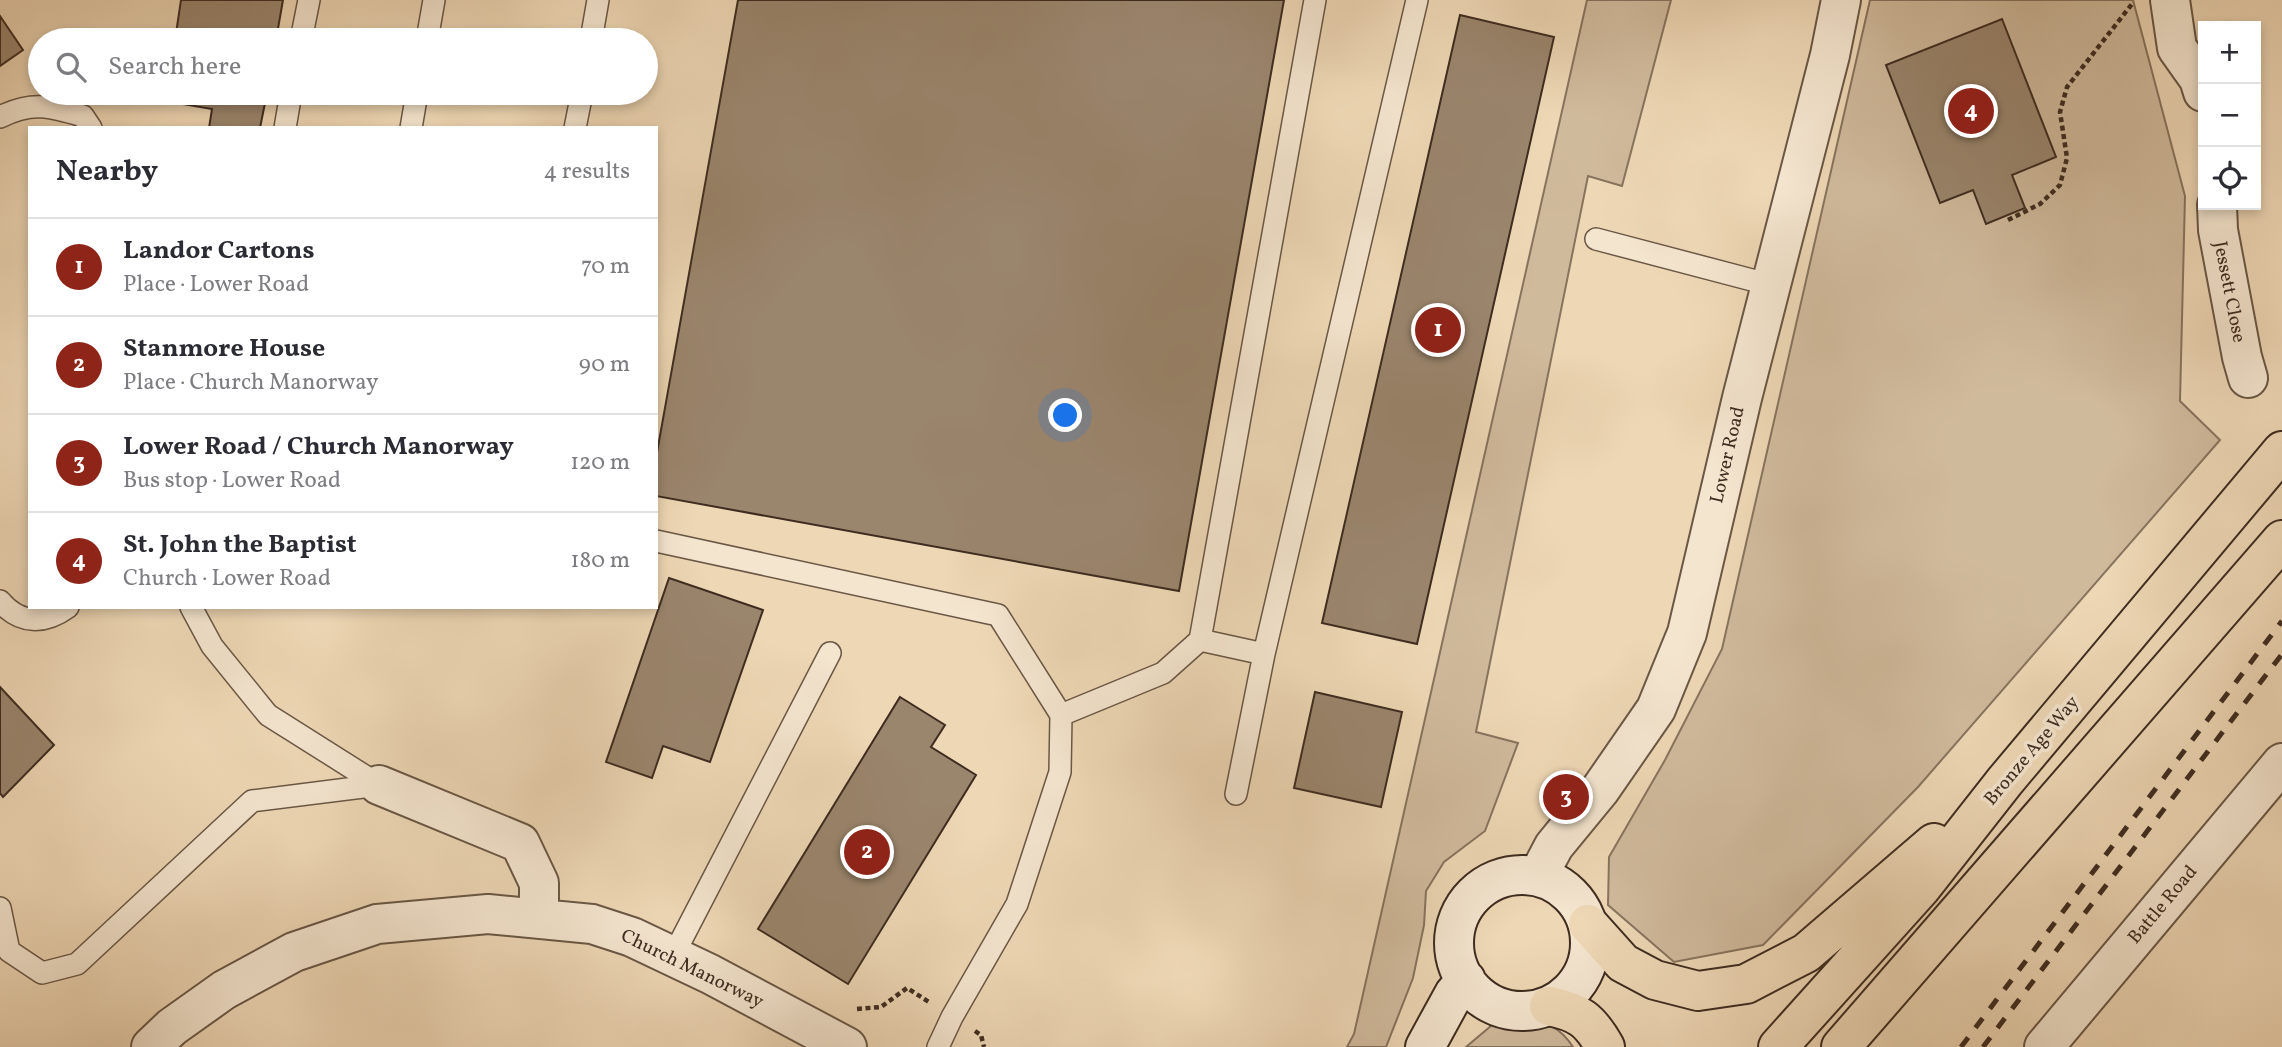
<!DOCTYPE html>
<html lang="en">
<head>
<meta charset="utf-8">
<style>
	:root { --surface:#fff; --page:#f2f2f3; --text:#2b2b33; --muted:#7c7c81; --line:#e1e1e2; --accent:#8f2418 }
	body { margin:0; font-family:Vollkorn,serif; background:var(--page); color:var(--text) }
	.controls { position:absolute; right:21px; top:21px; display:grid; overflow:hidden; border-radius:0px; box-shadow:0 4px 10px #0003 }
	.controls button { width:63px; height:63px; display:grid; place-items:center; padding:0; border:0; border-bottom:2px solid var(--line); background:var(--surface); color:var(--text); font:35px sans-serif }
	.you { position:absolute; left:1066px; top:416px; width:24px; height:24px; margin:-18px; border:5px solid #fff; border-radius:50%; background:#1a73e8; box-shadow:0 0 0 10px #1a73e833 }
	.badge { display:grid; place-items:center; width:46px; height:46px; border-radius:50%; background:var(--accent); color:#fff; font-size:23px; font-weight:700 }
	.pin { position:absolute; translate:-50% -50%; border:4px solid #fff; box-shadow:0 2px 7px #0006 }
	.list { margin:0; padding:0; list-style:none }
	h2 { display:flex; justify-content:space-between; align-items:center; height:91px; margin:0; padding:0 28px; font-size:30px }
	h2 small { font-size:23px; font-weight:400; color:var(--muted) }
	.list li { display:grid; grid-template-columns:46px 1fr auto; gap:21px; align-items:center; box-sizing:border-box; height:98px; padding:0 28px; border-top:2px solid var(--line) }
	.list b { display:block; font-size:26px; white-space:nowrap }
	.list p { margin:0; font-size:23px; white-space:nowrap; color:var(--muted) }
	.list em { font-size:23px; font-style:normal; color:var(--muted) }
	.icon { flex:none; width:38px; height:38px; fill:none; stroke:currentColor; stroke-width:2; stroke-linecap:round; stroke-linejoin:round }
	.map { position:relative; flex:none; width:2282px; height:1047px; overflow:hidden }
	.search { position:absolute; background:var(--surface); box-shadow:0 4px 10px #0003; left:28px; top:28px; width:630px; height:77px; display:flex; align-items:center; gap:18px; box-sizing:border-box; padding:0 24px; border-radius:38px; color:var(--muted); font-size:26px }
	.panel { position:absolute; background:var(--surface); box-shadow:0 4px 10px #0003; left:28px; top:126px; width:630px; height:483px; border-radius:0px }
	.map>svg:first-child { display:block }
	.green { fill:#d0ba9c; stroke:#87735e; stroke-width:2 }
	.building { fill:#9a856d; stroke:#3e2c20; stroke-width:2 }
	.lines { fill:none; stroke-linecap:round; stroke-linejoin:round }
	.service-casing { stroke:#6a5745; stroke-width:24 }
	.minor-casing { stroke:#6a5745; stroke-width:42 }
	.tertiary-casing { stroke:#6a5745; stroke-width:42 }
	.secondary-casing { stroke:#3e2c20; stroke-width:42 }
	.primary-casing { stroke:#3e2c20; stroke-width:42 }
	.path { stroke:#3e2c20; stroke-width:4.5; stroke-dasharray:5 3.5; stroke-linecap:butt }
	.service { stroke:#f4e5cf; stroke-width:21 }
	.minor { stroke:#f4e5cf; stroke-width:38 }
	.tertiary { stroke:#f4e5cf; stroke-width:38 }
	.secondary { stroke:#f4e5cf; stroke-width:38 }
	.primary { stroke:#eed7b5; stroke-width:38 }
	.rail { stroke:#3e2c20; stroke-width:5; stroke-dasharray:12 12; stroke-linecap:butt }
	.labels { text-anchor:middle; dominant-baseline:central; stroke-width:7; stroke-linejoin:round; paint-order:stroke }
	.street-label { font-size:19px; fill:#3e2c20; stroke:#f4e5cf }
</style>
</head>
<body>
<div class="map">
<svg width="2282" height="1047" viewBox="0 0 2282 1047">
	<rect width="100%" height="100%" fill="#eed7b5"/>
	<filter id="stains"><feTurbulence type="fractalNoise" baseFrequency=".00286" numOctaves="4"/><feColorMatrix values="0 0 0 0 .2 0 0 0 0 .09 0 0 0 0 .02 0 0 0 .5 -.17"/></filter>
	<radialGradient id="worn" r=".72"><stop offset=".6" stop-color="#630" stop-opacity="0"/><stop offset="1" stop-color="#630" stop-opacity=".3"/></radialGradient>
	<!-- green -->
	<path class="green" d="M1587 0H1671L1622 186 1588 176 1476 732 1518 743 1485 831 1444 862 1426 891 1424 925 1413 978 1386 1047H1347L1354 1034Z
		M1870 0H2133L2185 196 2180 401 2220 440 1918 787 1763 945 1674 962 1608 905 1609 857 1665 760 1722 649Z
		M1522 1018C1546 1023 1559 1025 1573 1047H1466L1498 1020Z"/>
	<!-- building -->
	<path class="building" d="M181 0H283L276 40H175Z
		M738 0H1284L1179 591 656 496V458Z
		M1460 15 1554 37 1417 644 1322 623Z
		M0 16 23 50 0 66Z
		M2002 19 2056 157 2012 175 2025 208 1986 224 1973 190 1940 203 1886 65Z
		M166 93H267L260 128H209L212 109 165 101Z
		M669 578 763 610 710 762 663 746 652 778 606 762Z
		M0 687 54 745 3 797 0 793Z
		M1315 692 1402 712 1381 807 1294 788Z
		M900 697 945 725 931 747 976 775 848 984 758 929Z"/>
	<g class="lines">
		<defs>
			<path id="service" d="M301 40 309 0
				M427 40 434 0
				M591 40 598 0
				M0 117C32 101 50 106 83 116L91 128
				M285 128 291 93
				M411 128 417 93
				M575 128 582 93
				M1596 239 1771 285
				M656 541 998 615 1061 715 1060 772 1017 904 952 1017 938 1047
				M0 601C20 625 45 624 68 607
				M191 607 212 646 268 715 379 785
				M1200 640 1264 654
				M1061 715 1163 673 1200 640 1315 0
				M1236 794 1264 654 1417 0
				M0 908 9 951 42 973 77 964 252 801 379 785
				M673 956 830 653"/>
			<path id="minor" d="M2170 0 2177 48 2199 79 2203 92
				M2217 205 2218 230 2242 357 2248 378
				M379 785 520 843 539 883V918
				M151 1047 172 1027 224 990 294 952 377 924 488 914 592 924 632 937 710 974 847 1047
				M2044 1047 2282 763"/>
			<path id="tertiary" d="M1538 876 1554 846 1600 790 1656 709 1687 633 1742 398 1830 55 1841 0"/>
			<path id="secondary" d="M1454 943a68 68 0 1 1 136 0a68 68 0 1 1-136 0Z
				M1425 1047 1454 994 1466 980"/>
			<path id="primary" d="M1588 924 1623 963 1655 980 1698 991 1746 984 1806 953 1934 843
				M1549 1006C1579 1012 1590 1020 1605 1047
				M1778 1047 1921 888 2005 781 2282 451
				M1841 1047 2282 540"/>
		</defs>
		<!-- service casing -->
		<use href="#service" class="service-casing"/>
		<!-- minor casing -->
		<use href="#minor" class="minor-casing"/>
		<!-- tertiary casing -->
		<use href="#tertiary" class="tertiary-casing"/>
		<!-- secondary casing -->
		<use href="#secondary" class="secondary-casing"/>
		<!-- primary casing -->
		<use href="#primary" class="primary-casing"/>
		<!-- path -->
		<path class="path" d="M2008 220 2040 204 2060 185 2067 158 2060 112 2067 87 2132 4
			M857 1009 881 1007 907 988 929 1002
			M975 1031 981 1035 984 1047"/>
		<!-- service -->
		<use href="#service" class="service"/>
		<!-- minor -->
		<use href="#minor" class="minor"/>
		<!-- tertiary -->
		<use href="#tertiary" class="tertiary"/>
		<!-- secondary -->
		<use href="#secondary" class="secondary"/>
		<!-- primary -->
		<use href="#primary" class="primary"/>
		<!-- rail -->
		<path class="rail" d="M1961 1047 2282 621
			M1983 1047 2282 654"/>
	</g>
	<g class="labels">
		<!-- street labels -->
		<g class="street-label">
			<text transform="translate(2229 292) rotate(79)">Jessett Close</text>
			<text transform="translate(1728 455) rotate(-77)">Lower Road</text>
			<text transform="translate(2032 751) rotate(-50)">Bronze Age Way</text>
			<text transform="translate(2163 905) rotate(-50)">Battle Road</text>
			<text transform="translate(692 969) rotate(26)">Church Manorway</text>
		</g>
	</g>
	<rect width="100%" height="100%" filter="url(#stains)"/>
	<rect width="100%" height="100%" fill="url(#worn)"/>
</svg>
<div class="controls">
<button>+</button>
<button>−</button>
<button><svg class="icon" aria-label="locate" viewBox="0 0 24 24"><circle cx="12" cy="12" r="6"/><path d="M12 2v4M12 18v4M2 12h4M18 12h4"/></svg></button>
</div>
<div class="you"></div>
<div class="pin badge" style="left:1438px;top:330px">1</div>
<div class="pin badge" style="left:867px;top:852px">2</div>
<div class="pin badge" style="left:1566px;top:797px">3</div>
<div class="pin badge" style="left:1971px;top:111px">4</div>
<div class="search"><svg class="icon" aria-label="search" viewBox="0 0 24 24"><circle cx="10" cy="10" r="6"/><path d="M15 15l6 6"/></svg>Search here</div>
<section class="panel">
<h2>Nearby<small>4 results</small></h2>
<ul class="list">
<li><span class="badge">1</span><div><b>Landor Cartons</b><p>Place · Lower Road</p></div><em>70 m</em></li>
<li><span class="badge">2</span><div><b>Stanmore House</b><p>Place · Church Manorway</p></div><em>90 m</em></li>
<li><span class="badge">3</span><div><b>Lower Road / Church Manorway</b><p>Bus stop · Lower Road</p></div><em>120 m</em></li>
<li><span class="badge">4</span><div><b>St. John the Baptist</b><p>Church · Lower Road</p></div><em>180 m</em></li>
</ul>
</section>
</div>
</body>
</html>
